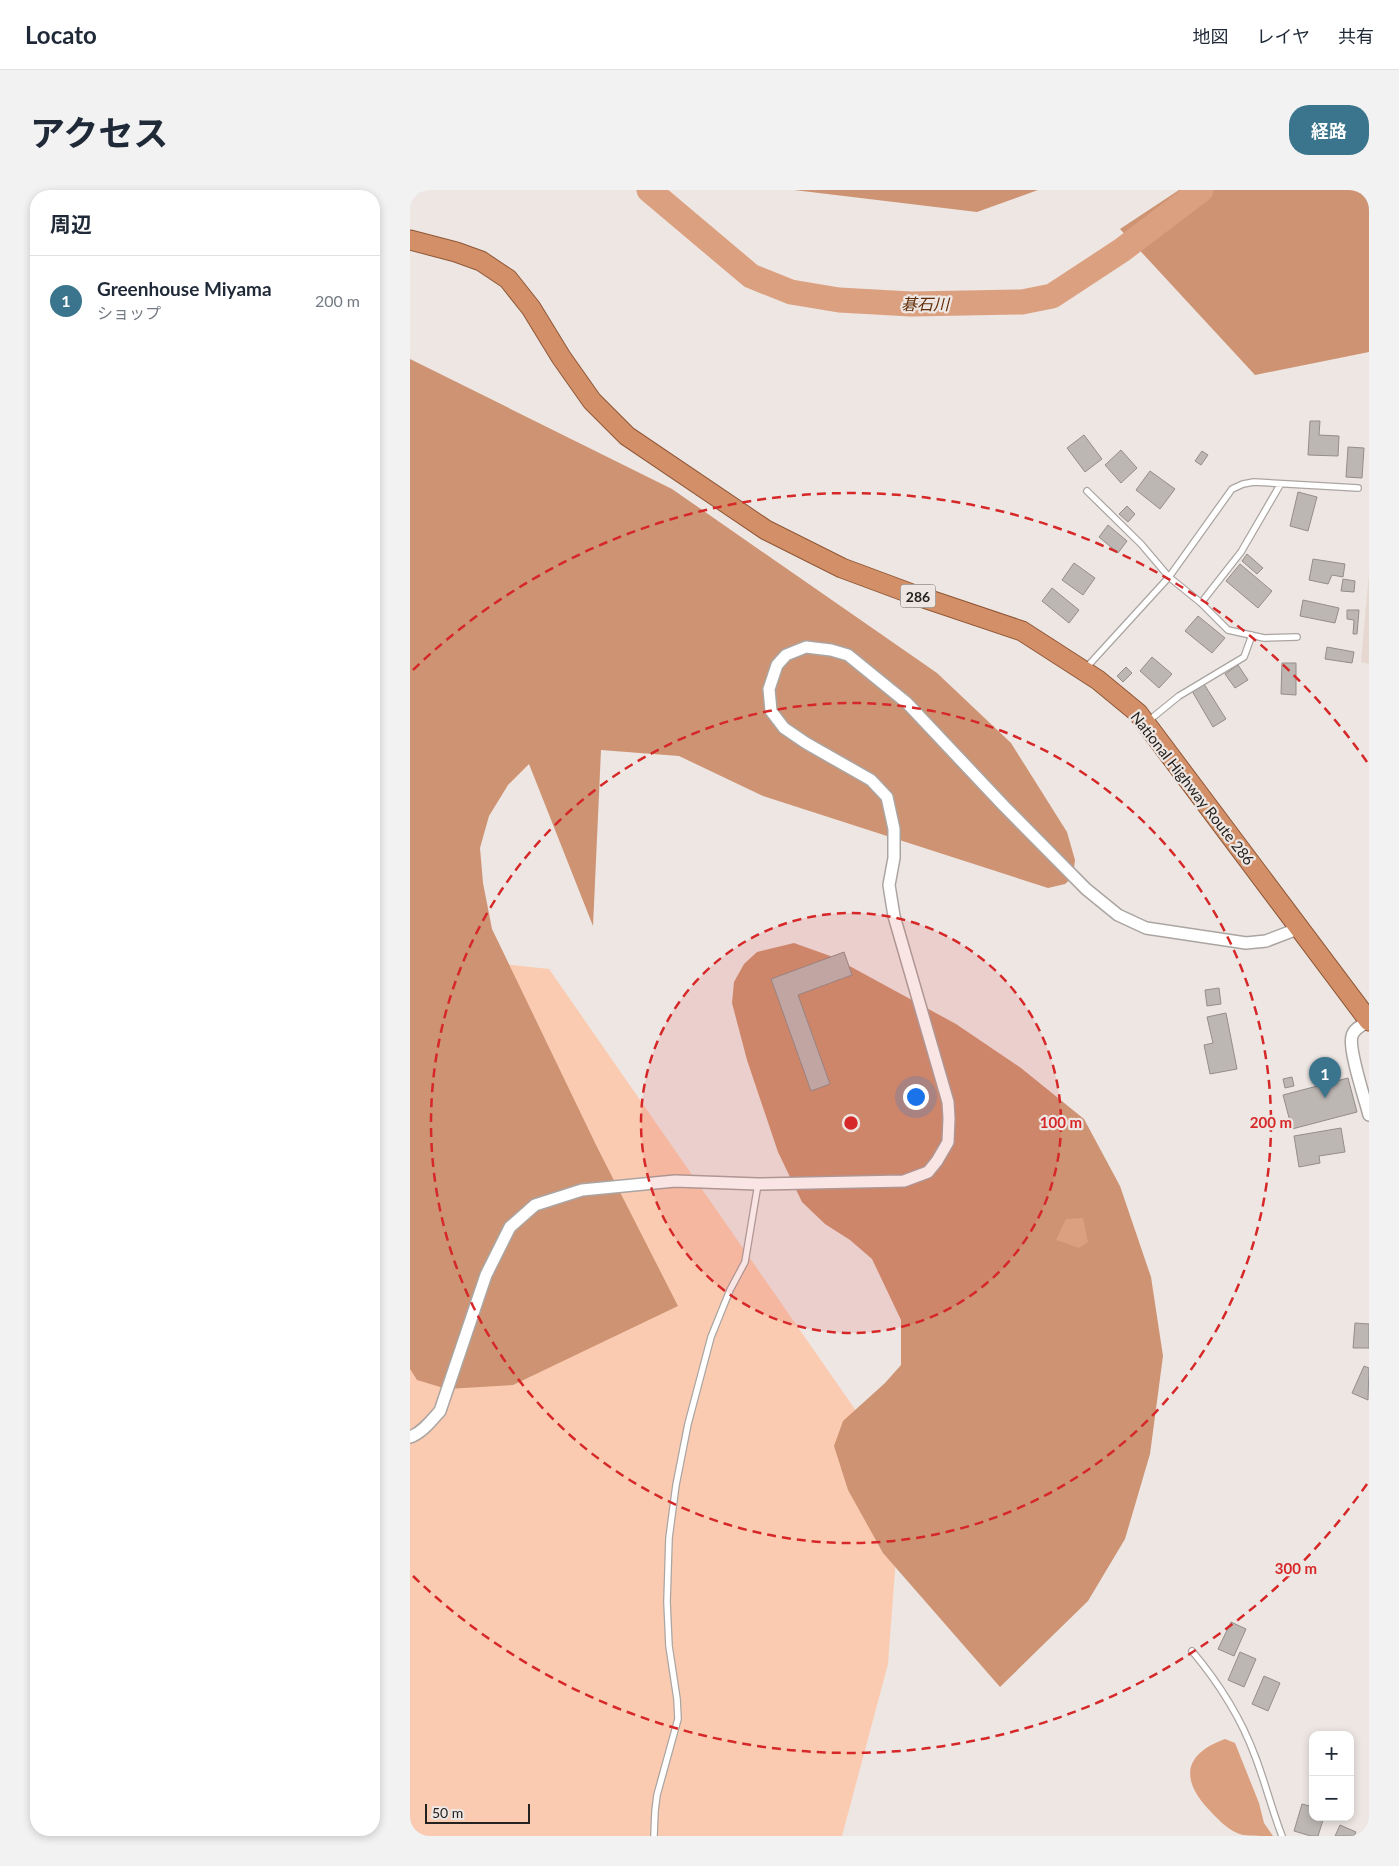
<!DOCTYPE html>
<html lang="ja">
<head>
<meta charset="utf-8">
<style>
	:root { --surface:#fff; --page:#f2f2f3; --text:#1f2937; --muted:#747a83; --line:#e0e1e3; --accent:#3b748d }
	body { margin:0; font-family:Lato,"Noto Sans JP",sans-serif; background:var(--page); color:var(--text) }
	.controls { position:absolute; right:15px; bottom:15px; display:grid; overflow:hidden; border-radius:10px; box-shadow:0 2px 8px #0003 }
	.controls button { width:45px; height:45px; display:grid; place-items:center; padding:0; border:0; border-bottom:1px solid var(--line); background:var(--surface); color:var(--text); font:25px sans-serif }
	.scale { position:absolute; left:15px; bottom:12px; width:105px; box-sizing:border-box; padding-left:5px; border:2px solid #242220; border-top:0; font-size:14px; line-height:18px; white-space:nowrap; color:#242220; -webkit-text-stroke:4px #ede6e3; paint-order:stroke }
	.you { position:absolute; left:505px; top:906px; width:18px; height:18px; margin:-12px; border:4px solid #fff; border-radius:50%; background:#1a73e8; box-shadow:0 0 0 8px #1a73e833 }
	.badge { display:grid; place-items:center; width:32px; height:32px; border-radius:50%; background:var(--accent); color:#fff; font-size:16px; font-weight:700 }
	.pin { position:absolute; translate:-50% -41px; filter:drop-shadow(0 1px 2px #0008) }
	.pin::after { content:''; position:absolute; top:26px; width:18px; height:15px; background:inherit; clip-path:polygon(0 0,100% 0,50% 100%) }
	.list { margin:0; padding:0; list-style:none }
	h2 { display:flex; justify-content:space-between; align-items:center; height:65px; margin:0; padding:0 20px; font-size:21px }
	h2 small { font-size:16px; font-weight:400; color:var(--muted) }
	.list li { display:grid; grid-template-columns:32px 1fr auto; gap:15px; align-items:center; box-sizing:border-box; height:90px; padding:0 20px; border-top:1px solid var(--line) }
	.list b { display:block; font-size:19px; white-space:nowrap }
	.list p { margin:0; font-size:16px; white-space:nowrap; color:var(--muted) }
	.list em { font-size:16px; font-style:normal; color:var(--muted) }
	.map { position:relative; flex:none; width:959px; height:1646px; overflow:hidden; border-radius:20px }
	header { display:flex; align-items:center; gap:30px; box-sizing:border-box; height:70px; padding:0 25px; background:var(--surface); border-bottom:1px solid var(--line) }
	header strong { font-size:24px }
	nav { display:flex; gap:28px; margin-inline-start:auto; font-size:18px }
	.intro { display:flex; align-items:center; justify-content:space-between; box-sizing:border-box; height:120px; padding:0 30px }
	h1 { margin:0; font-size:35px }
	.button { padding:12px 22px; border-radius:20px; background:var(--accent); color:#fff; font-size:18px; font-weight:700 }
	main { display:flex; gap:30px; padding:0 30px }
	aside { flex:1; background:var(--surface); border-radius:20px; box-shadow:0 2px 8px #0003 }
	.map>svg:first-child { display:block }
	.built { fill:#e6d8d0 }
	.green { fill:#fbcbb1 }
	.forest { fill:#cd9373 }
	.water { fill:#dba080 }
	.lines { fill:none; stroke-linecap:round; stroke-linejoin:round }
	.river { stroke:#dba080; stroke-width:25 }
	.building { fill:#bdb7b4; stroke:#948e8b }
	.service-casing { stroke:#aba5a2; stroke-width:8 }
	.minor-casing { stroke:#aba5a2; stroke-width:14 }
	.trunk-casing { stroke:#8f5737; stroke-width:21 }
	.service { stroke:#fff; stroke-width:5.5 }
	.minor { stroke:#fff; stroke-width:11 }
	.trunk { stroke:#d39068; stroke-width:19 }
	.ring { fill:none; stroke:#d62828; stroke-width:2.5; stroke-dasharray:9 6 }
	.labels { text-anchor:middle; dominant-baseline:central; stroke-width:4.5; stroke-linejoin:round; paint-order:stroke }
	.shield { fill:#ede6e3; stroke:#605d5a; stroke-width:1 }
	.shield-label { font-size:14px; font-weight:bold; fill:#242220 }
	.street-label { font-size:15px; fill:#242220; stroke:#ede6e3 }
	.water-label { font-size:16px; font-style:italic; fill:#622c07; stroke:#ede6e3 }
	.centre { fill:#d62828; stroke:#ede6e3; stroke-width:2.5 }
	.ring-label { font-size:15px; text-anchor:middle; font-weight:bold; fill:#d62828; stroke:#ede6e3; stroke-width:4.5; stroke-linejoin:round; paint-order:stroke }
</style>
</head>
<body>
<header>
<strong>Locato</strong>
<nav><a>地図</a><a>レイヤ</a><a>共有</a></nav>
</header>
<div class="intro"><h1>アクセス</h1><a class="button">経路</a></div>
<main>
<aside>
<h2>周辺<small></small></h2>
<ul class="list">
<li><span class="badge">1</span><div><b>Greenhouse Miyama</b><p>ショップ</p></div><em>200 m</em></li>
</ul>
</aside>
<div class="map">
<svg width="959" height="1646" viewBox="0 0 959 1646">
	<rect width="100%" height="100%" fill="#ede6e3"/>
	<!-- built -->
	<path class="built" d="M959 383V474L951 472Z"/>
	<!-- green -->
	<path class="green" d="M28 767 139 779 492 1287 478 1474 432 1646H0V804Z"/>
	<!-- forest -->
	<path class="forest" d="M384 0H628L567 22Z
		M769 0H959V162L845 185 710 39Z
		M0 169 262 299 527 483 601 553 657 642 665 670 663 687 655 694 638 698 353 606 269 566 191 560 183 736 119 574 98 595 79 626 70 658 73 693 82 739 187 957 268 1116 103 1195 37 1199 7 1190 0 1179Z
		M384 753 423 767 546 834 611 878 674 929 710 996 741 1087 753 1166 740 1264 715 1349 678 1411 590 1497 473 1363 438 1300 424 1256 433 1231 475 1193 491 1175V1130L462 1069 440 1050 415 1034 392 1012 368 962 337 870 322 813 324 792 334 774 347 762Z"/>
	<!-- water -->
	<path class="water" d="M673 1028 678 1052 669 1058 646 1050 656 1029Z
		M815 1549 825 1553 849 1613 854 1633 863 1646C854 1646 841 1646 833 1645 820 1642 811 1632 802 1623 771 1592 771 1565 815 1549Z"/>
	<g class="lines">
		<!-- river -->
		<path class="river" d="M239 0 341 86 381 102 429 110 501 114 612 112 642 106 712 60 791 0"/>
	</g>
	<!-- building -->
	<path class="building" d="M900 231H910L909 245 929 246 928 266 898 265Z
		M674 245 692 269 675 282 657 258Z
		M938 257 954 258 952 288 936 287Z
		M711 260 727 278 711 293 695 275Z
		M792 261 798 265 791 275 785 271Z
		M740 281 765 299 750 319 726 300Z
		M888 302 907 307 898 341 880 336Z
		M717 316 725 324 718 332 709 324Z
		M698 335 717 351 708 363 689 347Z
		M837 364 853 378 847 384 832 371Z
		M903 369 935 374 933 387 922 385 918 394 899 390Z
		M664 373 685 388 673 405 652 390Z
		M830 374 862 401 848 418 816 391Z
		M933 389 945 391 944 402 931 401Z
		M642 398 669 420 659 433 632 411Z
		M893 410 929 418 925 433 890 426Z
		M937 420H949L947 444H943L944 430 937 429Z
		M788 426 815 448 802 463 775 441Z
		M917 457 944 462 942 473 915 469Z
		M742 467 762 484 749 498 730 481Z
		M872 473H886V505L871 504Z
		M828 475 838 490 825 498 815 484Z
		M716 477 722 483 713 492 707 486Z
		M794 494 816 529 803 537 782 501Z
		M434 762 442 785 388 805 420 894 401 901 361 789Z
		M809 798 811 814 797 816 795 800Z
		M816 823 827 879 800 884 794 855 803 853 797 827Z
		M882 887 884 896 875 898 873 889Z
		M938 888 947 922 882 939 873 905Z
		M931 938 935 962 909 966 910 973 889 977 884 946Z
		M945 1133 959 1134V1158H943Z
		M954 1176 959 1178 958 1210 942 1203Z
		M821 1432 836 1439 824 1466 808 1459Z
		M830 1462 846 1469 834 1497 818 1490Z
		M854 1486 870 1493 858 1521 842 1514Z
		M892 1614 903 1617V1627H914L908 1646H901L884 1641Z
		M930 1635 946 1642 944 1646H925Z"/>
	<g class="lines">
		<defs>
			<path id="service" d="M677 301 731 354 759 387 791 413 818 440 854 448 887 447
				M791 413 831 362 870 295
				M675 479 759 387 822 299 833 294 844 292 948 298
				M737 532 769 506 834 467 842 445
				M782 1461C808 1492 831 1528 845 1566 855 1592 862 1620 872 1646
				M244 1646 245 1621 247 1605 268 1529 267 1509 259 1456 257 1412 259 1348 266 1295 278 1234 301 1147 320 1100 335 1072 348 994"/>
			<path id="minor" d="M959 831C953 835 944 838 942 846 938 859 955 909 959 925
				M0 1247C12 1243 22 1230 30 1221L76 1085 100 1037 125 1015 172 1000 265 991 348 994 494 991 518 982 527 971 538 952 539 928 538 912 484 726 479 695 484 668V639L477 607 461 590 396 553 374 538 361 521 359 499 367 475 376 465 396 457 421 460 438 465 497 513 594 616 676 699 708 725 736 738 836 753 856 751 890 738"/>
			<path id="trunk" d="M0 50 46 62 71 71 98 89 121 118 151 167 182 211 217 246 356 340 432 378 502 404 612 441 688 490 728 523 959 831"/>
		</defs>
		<!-- service casing -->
		<use href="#service" class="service-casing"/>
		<!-- minor casing -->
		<use href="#minor" class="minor-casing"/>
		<!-- trunk casing -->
		<use href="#trunk" class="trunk-casing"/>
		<!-- service -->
		<use href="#service" class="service"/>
		<!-- minor -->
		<use href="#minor" class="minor"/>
		<!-- trunk -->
		<use href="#trunk" class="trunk"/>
	</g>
	<!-- distance rings -->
	<circle cx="441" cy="933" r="210" fill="#d62828" fill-opacity=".12"/>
	<g class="ring">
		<circle cx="441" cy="933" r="210"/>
		<circle cx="441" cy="933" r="420"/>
		<path d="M957 1294A630 630 0 0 1 3 1386M3 480A630 630 0 0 1 957 572"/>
	</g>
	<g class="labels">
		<!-- shield labels -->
		<rect class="shield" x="490.5" y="394.5" width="35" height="23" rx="4"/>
		<g class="shield-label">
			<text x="508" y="406">286</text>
		</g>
		<!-- street labels -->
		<g class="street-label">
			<text transform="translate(783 598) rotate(52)">National Highway Route 286</text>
		</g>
		<!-- water labels -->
		<g class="water-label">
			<text x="515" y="113">碁石川</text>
		</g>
	</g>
	<circle cx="441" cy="933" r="8" class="centre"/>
	<g class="ring-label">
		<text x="651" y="938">100 m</text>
		<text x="861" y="938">200 m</text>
		<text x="886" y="1384">300 m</text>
	</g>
</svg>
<div class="controls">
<button>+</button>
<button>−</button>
</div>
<div class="scale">50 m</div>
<div class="you"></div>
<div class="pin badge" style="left:915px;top:908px">1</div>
</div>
</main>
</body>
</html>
